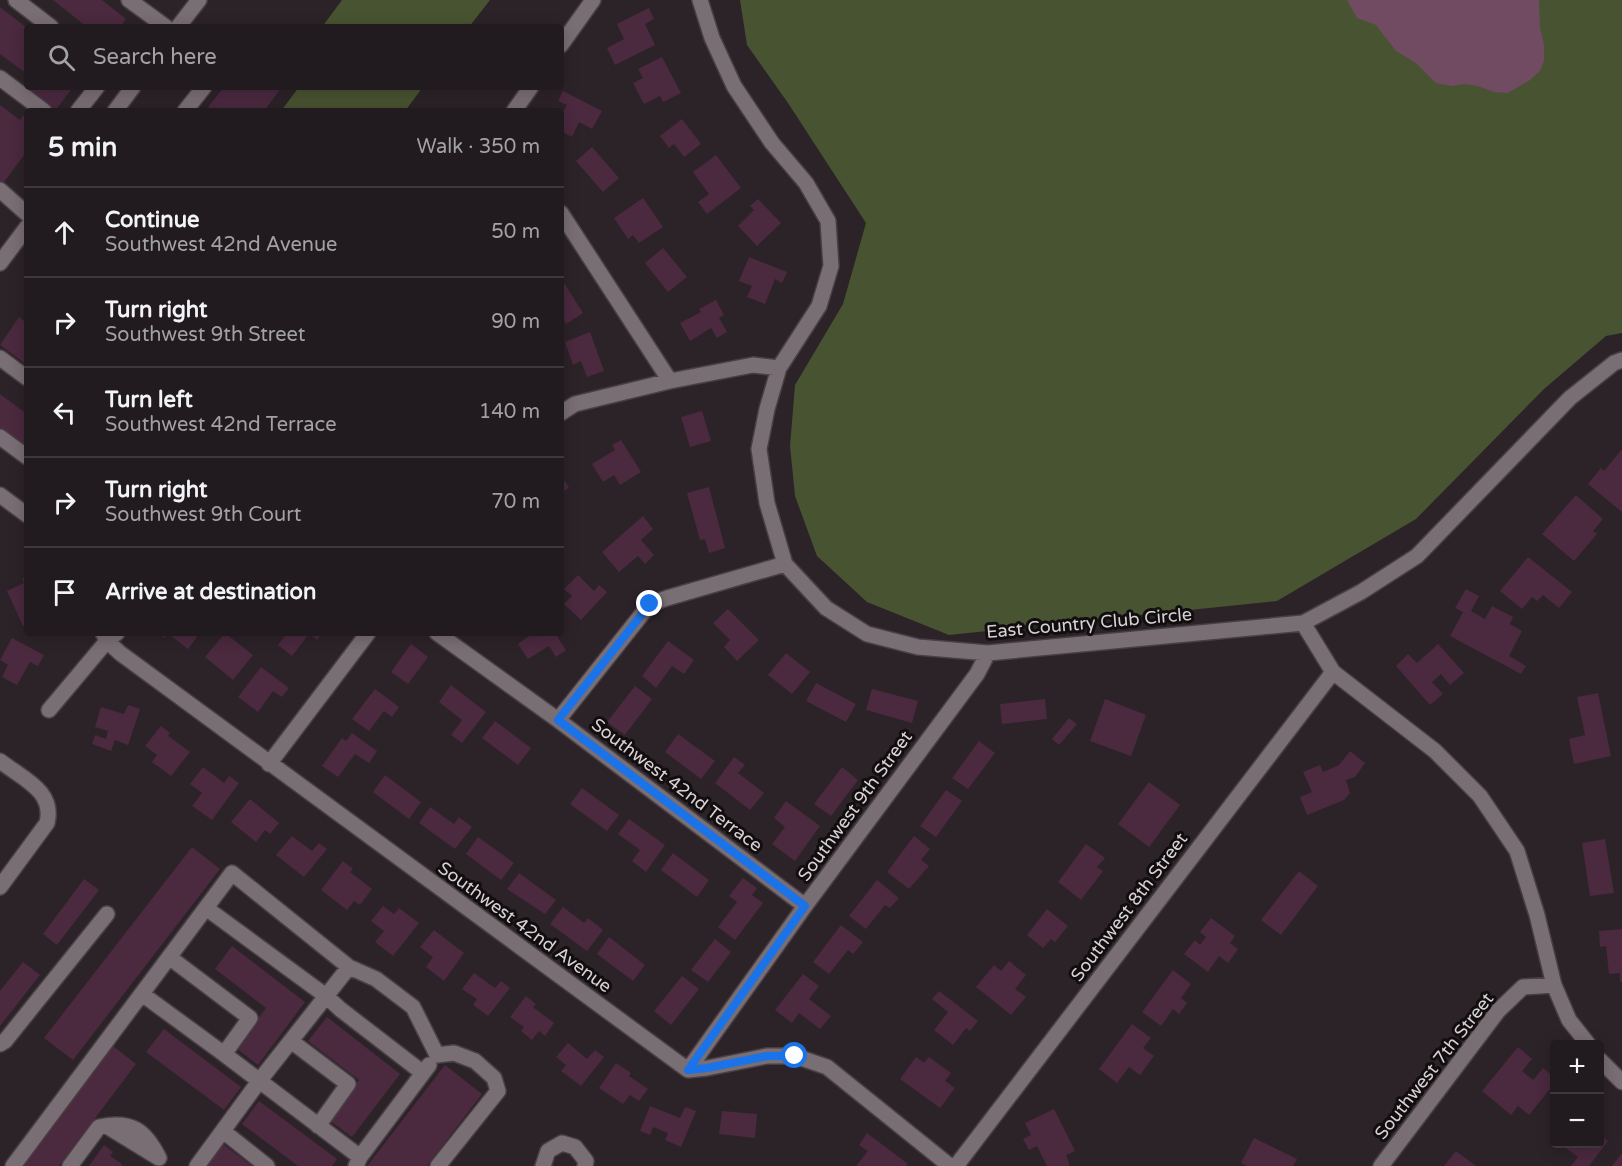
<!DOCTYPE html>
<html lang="en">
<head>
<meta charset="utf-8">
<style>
	:root { --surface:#211a1e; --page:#292327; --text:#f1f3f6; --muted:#a2a1a4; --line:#3e383c }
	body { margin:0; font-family:"Varela Round",sans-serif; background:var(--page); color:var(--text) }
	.controls { position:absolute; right:18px; bottom:18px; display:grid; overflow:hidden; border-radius:6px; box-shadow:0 3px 15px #0003 }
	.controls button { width:54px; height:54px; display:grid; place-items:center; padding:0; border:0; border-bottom:2px solid var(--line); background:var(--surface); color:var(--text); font:30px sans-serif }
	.stop { position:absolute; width:18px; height:18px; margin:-14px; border:4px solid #1a73e8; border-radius:50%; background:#fff }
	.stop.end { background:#1a73e8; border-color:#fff; box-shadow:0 2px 6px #0008 }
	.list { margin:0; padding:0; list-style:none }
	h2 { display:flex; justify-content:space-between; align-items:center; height:78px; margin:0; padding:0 24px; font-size:26px }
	h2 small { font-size:20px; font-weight:400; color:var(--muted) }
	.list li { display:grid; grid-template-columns:39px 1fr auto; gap:18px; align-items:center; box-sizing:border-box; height:90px; padding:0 24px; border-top:2px solid var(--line) }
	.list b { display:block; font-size:22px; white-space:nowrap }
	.list p { margin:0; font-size:20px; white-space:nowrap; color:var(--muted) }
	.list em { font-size:20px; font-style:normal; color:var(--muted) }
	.icon { flex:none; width:33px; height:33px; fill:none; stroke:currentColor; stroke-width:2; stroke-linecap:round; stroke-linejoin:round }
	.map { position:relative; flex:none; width:1622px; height:1166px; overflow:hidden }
	.search { position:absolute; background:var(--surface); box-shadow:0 3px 15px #0003; left:24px; top:24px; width:540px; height:66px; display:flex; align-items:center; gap:15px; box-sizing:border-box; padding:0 21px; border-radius:6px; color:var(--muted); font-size:22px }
	.panel { position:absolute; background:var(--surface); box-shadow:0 3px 15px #0003; left:24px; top:108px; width:540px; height:528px; border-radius:6px }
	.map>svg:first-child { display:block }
	.green { fill:#485331 }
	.water { fill:#704b62 }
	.building { fill:#4b293f }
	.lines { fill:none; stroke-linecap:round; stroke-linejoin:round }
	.minor-casing { stroke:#473f44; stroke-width:18 }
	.minor { stroke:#796e74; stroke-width:15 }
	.route { stroke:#1a73e8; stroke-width:8 }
	.labels { text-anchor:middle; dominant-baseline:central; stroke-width:6; stroke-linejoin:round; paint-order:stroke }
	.street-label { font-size:18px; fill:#d8d2d5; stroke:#120e10 }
</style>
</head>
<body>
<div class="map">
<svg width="1622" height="1166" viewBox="0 0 1622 1166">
	<rect width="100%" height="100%" fill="#2c2328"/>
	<!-- green -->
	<path class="green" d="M342 0H490L469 27H322Z
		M740 0H1622V333L1606 336 1544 389 1416 519 1277 601 949 635 867 602 817 556 795 496 790 446 795 385 843 304 866 223 788 103 747 45Z
		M299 87H423L405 111H281Z"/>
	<!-- water -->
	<path class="water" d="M1347 0H1539L1540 27 1544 45V61L1540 71 1530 80 1508 93 1494 92 1478 86 1464 84 1451 86 1436 83 1416 63 1396 51 1376 25 1357 18Z"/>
	<!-- building -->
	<path class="building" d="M53 0H102L126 19 120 27H87Z
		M0 7 27 28V74L0 54Z
		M649 8 654 19 645 24 655 45 615 65 607 48 624 39 617 24Z
		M662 57 681 93 663 102 660 96 644 104 633 83 643 78 638 69Z
		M30 87H73L55 111 28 90Z
		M224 87H282L264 111H213L208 107Z
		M563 91 602 111 592 129 579 122 572 137 561 131V116L567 105 558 101Z
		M0 105 20 120 27 111V151L2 185 0 182Z
		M682 119 701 144 684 157 674 144 669 148 660 136Z
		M592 147 619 178 603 192 576 161Z
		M716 155 741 188 707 214 698 202 709 194 693 172Z
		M643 198 663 227 639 243 633 235 628 239 614 218Z
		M758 199 781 223 757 246 738 226 754 210 750 206Z
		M663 248 687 277 668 292 645 263Z
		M749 257 787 272 782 283 775 279 765 304 747 297 752 286 739 281Z
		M561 278 583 313 566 324 561 315Z
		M716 300 724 315 719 318 727 332 717 338 711 328 690 341 680 323 701 312 699 309Z
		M19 317 27 323V365L0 345Z
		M590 332 604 371 587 377 581 361 573 365 565 342Z
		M0 394 27 414V451L0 431Z
		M702 411 711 441 690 447 681 417Z
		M621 440 641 472 620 485 614 475 603 482 592 464 615 450 612 445Z
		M1622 449V512L1588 484 1601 468 1604 471Z
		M561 476 569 487 561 494Z
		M709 487 725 548 709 553 705 539 700 540 687 493Z
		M1576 495 1603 519 1593 531 1597 534 1574 561 1542 534Z
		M643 516 653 529 641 540 654 555 645 564 638 556 619 572 602 552Z
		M1528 557 1572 592 1559 608 1543 595 1537 601 1532 597 1522 609 1500 591Z
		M578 575 594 591 599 585 607 592 581 620 564 604 572 596 564 589Z
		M27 576V624L23 626 7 591 24 583 22 579Z
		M1466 589 1479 596 1471 611 1485 619 1492 606 1513 617 1510 624 1522 631 1509 656 1526 666 1521 674 1450 636 1463 612 1455 608Z
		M728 609 759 640 737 661 724 647 730 640 713 623Z
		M158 633H191L197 637 188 649 167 633 164 638Z
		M225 633 253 655 233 680 205 657Z
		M287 633H322L317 640 309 634 292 656 278 645Z
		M533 633H555L566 650 556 657 549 646 528 659 518 644Z
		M12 638 44 655 38 666 30 662 17 685 2 677 8 665 0 660Z
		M668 641 694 660 684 674 672 666 656 688 642 676Z
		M411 644 428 657 408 684 391 672Z
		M1438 644 1464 673 1450 685 1441 674 1432 682 1443 694 1430 705 1396 666 1408 654 1417 663Z
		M786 653 810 672 792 694 768 675Z
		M261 667 289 688 282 697 273 691 258 712 238 697Z
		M816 683 856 704 846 722 806 701Z
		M451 685 486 712 462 743 451 735 462 720 439 702Z
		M635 686 652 699 625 735 607 722Z
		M375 689 399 707 392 717 384 711 369 731 352 719Z
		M872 689 918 701 912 723 866 710Z
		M1598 693 1611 756 1574 764 1569 739 1585 735 1577 697Z
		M1045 699 1047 719 1002 724 1000 704Z
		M1105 699 1146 715 1131 756 1090 741Z
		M128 705 140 709 128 745 115 740 111 751 92 744 95 735 106 739 108 731 95 727 101 707 124 714Z
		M1069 718 1077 724 1059 745 1052 739Z
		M495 721 531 748 518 765 482 738Z
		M161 726 170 733 168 736 190 752 171 776 152 762 157 755 145 746Z
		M352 733 377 751 369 763 355 754 338 777 322 766 342 738 346 741Z
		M678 734 715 761 701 779 665 752Z
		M979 741 995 753 968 789 952 778Z
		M1350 751 1365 763 1355 777 1346 780 1350 793 1344 800 1307 815 1300 797 1312 792 1303 772 1320 765 1323 772 1339 765Z
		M734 757 745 765 738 773 764 793 750 810 715 783Z
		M203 767 224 783 229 776 239 783 212 820 192 806 202 793 190 784Z
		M842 767 858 780 831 816 814 804Z
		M385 775 421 802 409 819 373 792Z
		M1149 782 1180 805 1149 847 1118 824Z
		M582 788 619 815 607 831 570 804Z
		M946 790 962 801 936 837 920 826Z
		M250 799 279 823 270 834 265 830 256 842 231 822Z
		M786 801 820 826 795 861 772 844 785 827 774 818Z
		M430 807 454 824 459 817 472 827 455 849 419 823Z
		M629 819 665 845 646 872 632 861 640 850 618 834Z
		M292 836 312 851 319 843 327 849 304 877 276 855Z
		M914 836 930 849 921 860 929 866 909 889 887 872Z
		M478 837 514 863 501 880 466 854Z
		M1605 839 1614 893 1590 896 1582 843Z
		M1086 844 1105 858 1097 867 1103 871 1081 900 1058 882Z
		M192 847 220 869 73 1060 44 1038Z
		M673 853 709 880 697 897 661 870Z
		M343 861 353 869 350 872 372 889 360 905 354 901 347 910 321 890Z
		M1299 871 1318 886 1281 935 1261 920Z
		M519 873 556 900 545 914 507 889Z
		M743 878 757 888 752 895 763 903 735 940 718 927 737 902 729 896Z
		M84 879 99 890 57 945 43 934Z
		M877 880 899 898 890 908 885 905 866 929 849 916Z
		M383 906 394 914 399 908 419 923 393 956 375 942 384 931 371 921Z
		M563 907 584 923 588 918 603 930 587 951 550 924Z
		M1047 909 1068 926 1055 942 1051 939 1043 948 1027 935Z
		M1211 918 1235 936 1230 943 1238 949 1228 963 1219 956 1208 972 1184 954 1195 940 1200 945 1206 937 1200 932Z
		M841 925 863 942 853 954 848 950 829 974 813 962Z
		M1622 929V982H1620V973L1609 974 1606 946 1600 947 1599 931Z
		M434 930 464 953 444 981 426 967 433 957 420 947Z
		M609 937 645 965 633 981 597 954Z
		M715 939 731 952 708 982 691 970Z
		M232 946 305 1002 258 1065 236 1048 266 1008 215 969Z
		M1009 961 1026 975 1015 989 1026 997 1011 1015 976 987 994 965 1001 971Z
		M23 962 40 975 0 1026V991Z
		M1173 970 1191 984 1181 998 1187 1003 1179 1014 1173 1009 1161 1026 1142 1012Z
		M474 973 495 988 501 981 510 988 488 1016 473 1005 477 999 462 989Z
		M803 974 819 986 809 999 831 1016 820 1029 799 1013 792 1023 775 1010Z
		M682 976 699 989 671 1025 654 1011Z
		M939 991 978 1021 970 1031 966 1028 953 1045 934 1030 948 1012 932 999Z
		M526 996 536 1004 533 1007 554 1023 545 1036 539 1031 532 1040 521 1031 524 1027 510 1017Z
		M327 1017 400 1074 352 1137 329 1120 359 1080 308 1041Z
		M1132 1024 1151 1038 1143 1048 1154 1056 1140 1075 1129 1067 1117 1083 1099 1069Z
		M164 1029 241 1087 224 1110 146 1052Z
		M568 1043 587 1059 595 1050 604 1057 581 1086 561 1071 566 1065 556 1057Z
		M113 1046 136 1064 59 1166H22Z
		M1518 1047 1532 1059 1522 1071 1533 1080 1543 1068 1554 1077V1084L1529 1115 1518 1106 1511 1115 1482 1091Z
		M916 1057 924 1063 929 1057 951 1073 945 1081 955 1088 940 1108 900 1079Z
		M616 1063 631 1073 629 1076 648 1089 639 1101 630 1095 623 1104 599 1088Z
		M445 1065 482 1094 427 1166H367Z
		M259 1101 337 1159 332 1166H298L242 1124Z
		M650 1106 680 1118 685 1107 696 1111 681 1147 665 1140 668 1133 653 1127 650 1135 640 1131Z
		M1054 1109 1075 1151 1066 1155 1070 1165 1068 1166H1047L1037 1146 1029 1150 1023 1139 1031 1135 1025 1123Z
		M722 1111 757 1114 755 1138 719 1134Z
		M867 1133 908 1164 906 1166H856L868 1151 859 1145Z
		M1600 1135 1608 1141 1589 1166H1571L1578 1157 1563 1146 1564 1144H1600Z
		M1254 1138 1297 1159 1293 1166H1247L1241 1163Z
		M223 1144 252 1166H206Z
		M104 1145 113 1152 110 1156 122 1164 121 1166H89Z
		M1456 1151 1476 1166H1444Z
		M1622 1153V1166H1612Z"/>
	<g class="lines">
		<defs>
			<path id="minor" d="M16 0 51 27
				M129 0 166 27
				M700 0 712 38 734 86 772 143 806 183 828 221 831 266 819 306 779 368 767 409 759 449 767 503 785 564 826 608 867 634 918 647 988 653 1303 623 1361 592 1417 556 1570 398 1614 363 1622 360
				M178 27 199 0
				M561 45 593 0
				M0 78 44 111
				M78 111 97 87
				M115 111 133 87
				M185 111 204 87
				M514 111 531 87
				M0 190 27 214
				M561 213 670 381
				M0 263 27 227
				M0 358 27 378
				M561 413 575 404 670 381 753 365 779 368
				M0 437 27 457
				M0 495 27 515
				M1303 623 1333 672 1435 751 1480 796 1517 851 1537 915 1554 985 1569 1020 1588 1044
				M103 633 107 641 120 653 688 1070 707 1068 767 1056H795L827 1067 950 1166
				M437 633 558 720 805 906
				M49 710 107 641 117 633
				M558 720 650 604 667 598 785 564
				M0 761C23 779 55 791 47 823L0 887
				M269 764 368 633
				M206 908 326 996 340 1009 423 1073
				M142 994 224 1054 250 1018 169 957
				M291 1041 348 1084 318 1126
				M0 1044 5 1041 107 914
				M224 1054 360 1157
				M1600 1060 1622 1082
				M688 1070 805 906 977 674 988 653
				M110 1128 159 1158
				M223 1131 267 1166
				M13 1166 232 873 349 967 376 979 413 1007 437 1055 454 1053 475 1061 494 1078 498 1091 438 1166
				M70 1166 99 1127C131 1120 145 1130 159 1158
				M197 1166 260 1080 349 967
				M356 1166 360 1157 429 1065
				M543 1166 548 1151 562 1143 575 1147 586 1161 585 1166
				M956 1166 1333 672
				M1381 1166 1498 1011 1523 987 1554 985"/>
		</defs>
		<!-- minor casing -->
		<use href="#minor" class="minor-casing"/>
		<!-- minor -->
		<use href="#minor" class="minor"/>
	</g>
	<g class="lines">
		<!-- route -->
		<path class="route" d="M650 604 558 720 805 906 688 1070 707 1068 767 1056H795"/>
	</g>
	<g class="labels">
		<!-- street labels -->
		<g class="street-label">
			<text transform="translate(1089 623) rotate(-5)">East Country Club Circle</text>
			<text transform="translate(677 785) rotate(37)">Southwest 42nd Terrace</text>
			<text transform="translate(855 806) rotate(-54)">Southwest 9th Street</text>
			<text transform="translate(1129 907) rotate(-53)">Southwest 8th Street</text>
			<text transform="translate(525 927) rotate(36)">Southwest 42nd Avenue</text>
			<text transform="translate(1434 1066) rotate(-52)">Southwest 7th Street</text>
		</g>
	</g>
</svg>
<div class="controls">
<button>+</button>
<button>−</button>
</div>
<div class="stop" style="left:795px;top:1056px"></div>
<div class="stop end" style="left:650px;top:604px"></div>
<div class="search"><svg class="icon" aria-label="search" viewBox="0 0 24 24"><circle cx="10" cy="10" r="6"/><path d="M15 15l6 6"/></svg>Search here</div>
<section class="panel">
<h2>5 min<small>Walk · 350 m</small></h2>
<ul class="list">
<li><svg class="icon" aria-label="ahead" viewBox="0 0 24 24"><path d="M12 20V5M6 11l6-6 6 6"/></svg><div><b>Continue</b><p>Southwest 42nd Avenue</p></div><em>50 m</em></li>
<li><svg class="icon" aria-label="right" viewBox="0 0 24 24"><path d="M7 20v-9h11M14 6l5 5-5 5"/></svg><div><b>Turn right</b><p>Southwest 9th Street</p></div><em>90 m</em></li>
<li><svg class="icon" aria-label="left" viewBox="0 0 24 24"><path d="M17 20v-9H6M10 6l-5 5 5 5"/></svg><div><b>Turn left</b><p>Southwest 42nd Terrace</p></div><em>140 m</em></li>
<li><svg class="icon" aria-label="right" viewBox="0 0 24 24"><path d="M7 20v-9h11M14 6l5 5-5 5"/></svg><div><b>Turn right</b><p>Southwest 9th Court</p></div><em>70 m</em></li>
<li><svg class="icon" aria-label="arrive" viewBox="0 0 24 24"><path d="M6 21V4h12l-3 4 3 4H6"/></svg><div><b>Arrive at destination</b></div></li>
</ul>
</section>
</div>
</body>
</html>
